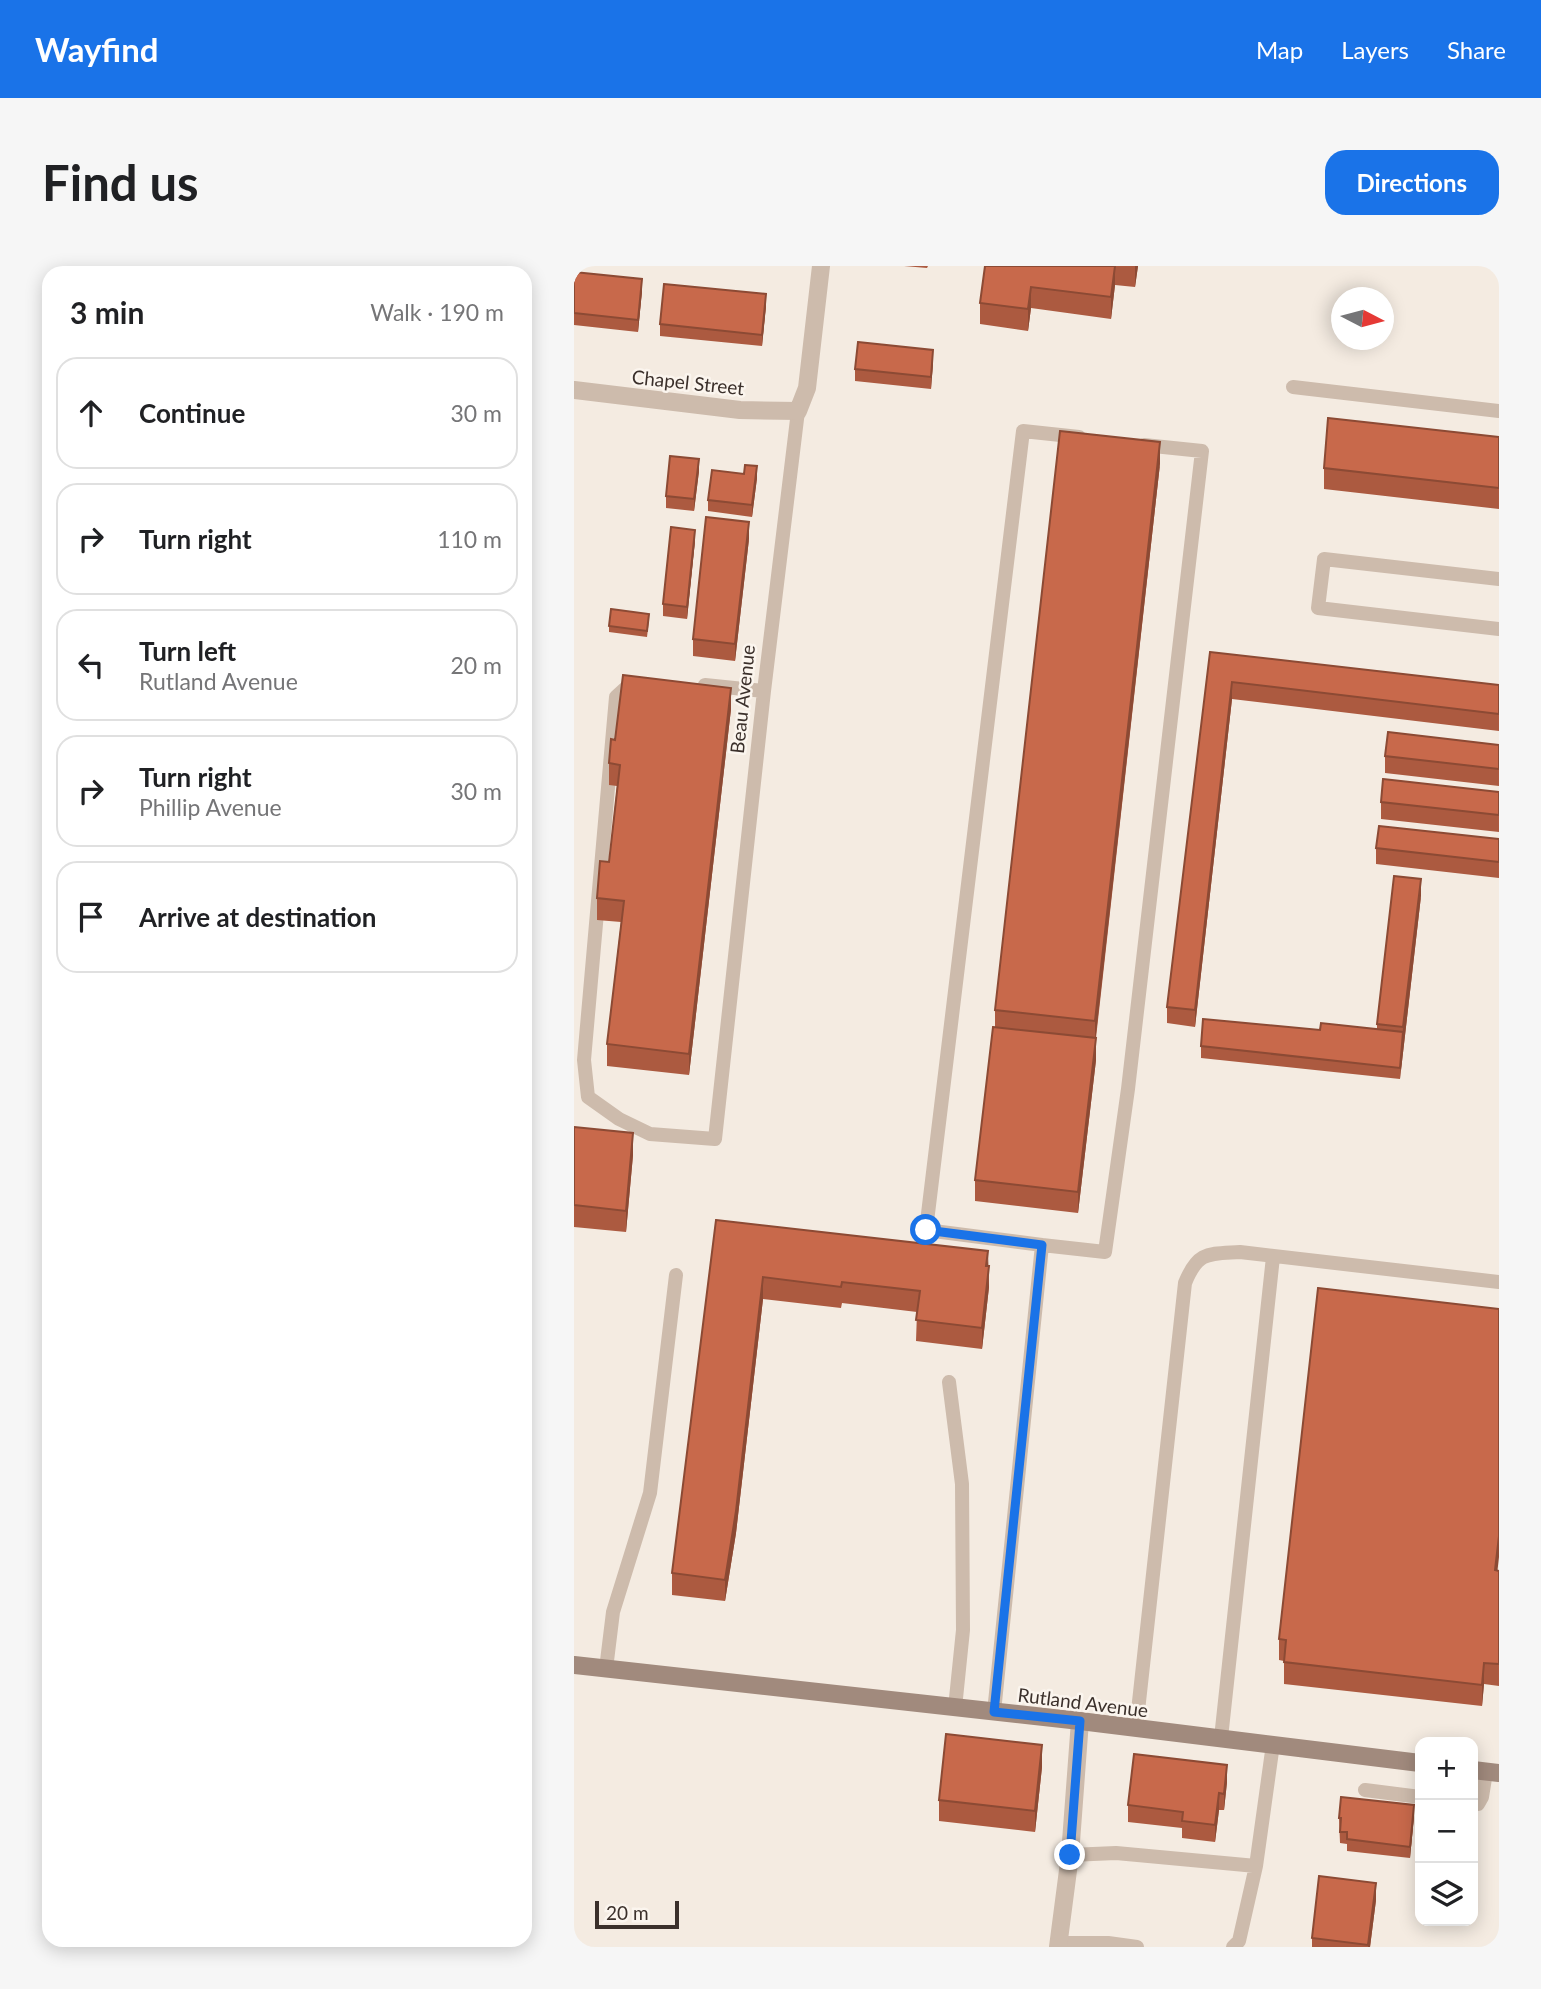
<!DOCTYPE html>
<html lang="en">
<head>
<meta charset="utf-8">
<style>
	:root { --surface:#fff; --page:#f6f6f6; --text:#202124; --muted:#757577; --line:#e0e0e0; --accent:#1a73e8 }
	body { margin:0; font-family:Lato,sans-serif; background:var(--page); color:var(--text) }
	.controls { position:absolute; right:21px; bottom:21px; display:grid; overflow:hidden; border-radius:14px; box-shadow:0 4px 18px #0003 }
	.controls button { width:63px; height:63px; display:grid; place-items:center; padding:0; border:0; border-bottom:2px solid var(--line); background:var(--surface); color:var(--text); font:35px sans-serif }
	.compass { position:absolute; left:757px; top:21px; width:63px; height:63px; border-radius:50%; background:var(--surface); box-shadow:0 4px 18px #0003; rotate:96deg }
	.scale { position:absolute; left:21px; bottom:18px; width:84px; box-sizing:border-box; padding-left:7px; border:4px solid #3b302b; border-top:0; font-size:19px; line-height:24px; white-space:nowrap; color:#3b302b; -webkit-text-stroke:5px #fbf5ee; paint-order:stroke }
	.stop { position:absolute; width:21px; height:21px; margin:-16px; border:5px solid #1a73e8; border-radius:50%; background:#fff }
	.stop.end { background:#1a73e8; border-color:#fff; box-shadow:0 2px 7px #0008 }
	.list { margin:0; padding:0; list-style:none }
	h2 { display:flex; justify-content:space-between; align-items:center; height:91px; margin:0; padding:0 28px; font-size:30px }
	h2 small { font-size:23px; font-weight:400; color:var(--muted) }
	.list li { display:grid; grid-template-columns:46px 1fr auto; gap:21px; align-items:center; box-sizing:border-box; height:112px; margin:0 14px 14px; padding:0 14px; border:2px solid var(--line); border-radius:21px }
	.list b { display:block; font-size:26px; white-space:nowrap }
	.list p { margin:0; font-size:23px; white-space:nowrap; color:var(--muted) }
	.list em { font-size:23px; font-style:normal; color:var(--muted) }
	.icon { flex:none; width:38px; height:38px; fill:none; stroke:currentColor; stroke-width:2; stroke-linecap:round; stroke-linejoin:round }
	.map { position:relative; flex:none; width:925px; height:1681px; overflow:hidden; border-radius:21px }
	header { display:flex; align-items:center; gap:42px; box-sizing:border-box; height:98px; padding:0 35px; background:var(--accent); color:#fff }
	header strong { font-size:33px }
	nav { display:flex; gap:38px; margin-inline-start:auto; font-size:24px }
	.intro { display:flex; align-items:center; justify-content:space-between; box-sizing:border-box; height:168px; padding:0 42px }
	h1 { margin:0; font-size:49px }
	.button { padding:18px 32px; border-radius:21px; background:var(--accent); color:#fff; font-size:24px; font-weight:700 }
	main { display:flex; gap:42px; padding:0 42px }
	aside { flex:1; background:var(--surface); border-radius:21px; box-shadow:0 4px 18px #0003 }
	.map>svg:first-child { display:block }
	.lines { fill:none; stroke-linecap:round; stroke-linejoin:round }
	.lane { stroke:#cdbbac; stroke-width:14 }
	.street { stroke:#cdbbac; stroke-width:18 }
	.secondary { stroke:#a18a7d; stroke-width:18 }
	.wall { fill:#ac5a40 }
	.shaded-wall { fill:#8c4a34 }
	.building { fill:#c8694b; stroke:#8c4a34; stroke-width:2 }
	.route { stroke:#1a73e8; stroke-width:9 }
	.labels { text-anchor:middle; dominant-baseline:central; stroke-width:5; stroke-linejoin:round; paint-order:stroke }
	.street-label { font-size:19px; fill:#3b302b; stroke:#fbf5ee }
</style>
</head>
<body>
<header>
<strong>Wayfind</strong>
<nav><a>Map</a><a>Layers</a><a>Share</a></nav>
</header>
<div class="intro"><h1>Find us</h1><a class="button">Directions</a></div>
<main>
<aside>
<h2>3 min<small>Walk · 190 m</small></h2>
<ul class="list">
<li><svg class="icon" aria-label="ahead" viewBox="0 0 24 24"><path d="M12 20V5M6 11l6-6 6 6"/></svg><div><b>Continue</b></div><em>30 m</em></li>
<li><svg class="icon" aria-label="right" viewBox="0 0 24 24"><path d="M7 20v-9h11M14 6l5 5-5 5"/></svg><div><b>Turn right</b></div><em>110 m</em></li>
<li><svg class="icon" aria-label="left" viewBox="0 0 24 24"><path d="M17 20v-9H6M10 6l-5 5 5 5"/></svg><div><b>Turn left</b><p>Rutland Avenue</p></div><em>20 m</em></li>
<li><svg class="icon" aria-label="right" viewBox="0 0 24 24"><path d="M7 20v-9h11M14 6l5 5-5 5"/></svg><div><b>Turn right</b><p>Phillip Avenue</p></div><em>30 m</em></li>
<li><svg class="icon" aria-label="arrive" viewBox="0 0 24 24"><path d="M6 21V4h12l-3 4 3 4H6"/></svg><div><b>Arrive at destination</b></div></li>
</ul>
</aside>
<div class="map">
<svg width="925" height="1681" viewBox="0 0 925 1681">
	<rect width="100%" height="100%" fill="#f4ebe1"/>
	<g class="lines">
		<!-- lane -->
		<path class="lane" d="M719 121 925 145
			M925 313 750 293 744 342 925 363
			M62 418 54 420 42 431 10 794 14 831 45 853 76 868 141 873 190 425 224 145
			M131 419 190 425
			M468 979 352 964 449 165 505 171
			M375 1116 388 1218 389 1364 381 1442
			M32 1403 39 1346 76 1227 102 1009
			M420 1446 468 979 531 986 554 823 628 185 570 179
			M562 1463 611 1017C624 985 634 988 666 986L925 1016
			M647 1472 699 991
			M791 1524 846 1531
			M899 1538H904L908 1531 912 1506
			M496 1589 542 1587 682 1600 699 1478
			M485 1677H534L563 1681
			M659 1681 665 1675 682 1600"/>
		<!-- street -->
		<path class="street" d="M0 124 166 144 224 145 233 122 247 0
			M484 1681 496 1589 506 1455"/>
		<!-- secondary -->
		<path class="secondary" d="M0 1399 506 1455 846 1497
			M899 1504 925 1507"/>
	</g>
	<!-- wall -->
	<path class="wall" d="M330 0H354L353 2Z
		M411 0H564L561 21 541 19 537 53 457 42 454 65 406 58V37Z
		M0 6 68 25 64 66 0 59Z
		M192 40 188 80 86 70V58Z
		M359 96 357 123 281 115V103Z
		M925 171V243L750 223V202Z
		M586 198 522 772V794L504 947 401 935V914L421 761V744Z
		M125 205 120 245 92 242V230Z
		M183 212 178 251 134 245V234Z
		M175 273 161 395 119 390V373Z
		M121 275 113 353 89 350V338Z
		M75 354 73 371 35 366V360Z
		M636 386 925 419V465L658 433 621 761 593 757V741Z
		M157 443 115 809 33 800V778L47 656 23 654V632L35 596 43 520 35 519V497L41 474Z
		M925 479V520L811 507V490Z
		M925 526V566L807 553V536Z
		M925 573V612L802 598V582Z
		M847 630 826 813 627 792V780L746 764H803V758Z
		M0 861 59 889 52 966 0 961Z
		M142 954 414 1000 415 1021 408 1083 342 1075 343 1046 268 1037 267 1042 189 1033 162 1267 151 1335 98 1329V1307Z
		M923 1305H925V1420L910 1418 908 1440 710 1418V1395L705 1394V1373Z
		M468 1501 461 1566 365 1555V1534Z
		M653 1516 650 1544H645L641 1576 608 1572V1562L554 1556V1539Z
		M840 1551 836 1592 773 1585V1578L766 1577 765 1552Z
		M802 1634 796 1681H738V1672Z"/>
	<!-- shaded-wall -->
	<path class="shaded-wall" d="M541 0V19L537 53V31Z
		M561 0H564L561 21Z
		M68 13V25L64 66V54Z
		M457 21V42L454 65V43Z
		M192 28V40L188 80V69Z
		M359 84V96L357 123V111Z
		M586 176V198L521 777V755Z
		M125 193V205L120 245V233Z
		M183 200V212L178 251V239Z
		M175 256V273L161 395V378Z
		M121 264V275L113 353V341Z
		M658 416V433L621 761V744Z
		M157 422V443L115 809V788Z
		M847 613V630L826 813 829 761Z
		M522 772V794L504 947V926Z
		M59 867V889L52 966V945Z
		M414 985 415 1021 408 1083V1062Z
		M189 1011V1033L162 1267 151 1335V1314Z
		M925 1270V1291L921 1326V1304Z
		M910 1397V1418L908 1440V1419Z
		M468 1479V1501L461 1566V1545Z
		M653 1499V1516L650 1544V1528Z
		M645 1527V1544L641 1576V1559Z
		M840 1539V1551L836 1592V1581Z
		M802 1617V1634L796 1681H794Z"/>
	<!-- building -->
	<path class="building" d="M411 0H541L537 31 457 21 454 43 406 37Z
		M0 6 68 13 64 54 0 47Z
		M90 18 192 28 188 69 86 58Z
		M284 76 359 84 357 111 281 103Z
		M754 152 925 171V222L750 202Z
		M486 165 586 176 521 755 421 744Z
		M96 190 125 193 120 233 92 230Z
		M171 199 183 200 178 239 134 234 138 204 170 208Z
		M132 251 175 256 161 378 119 373Z
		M97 261 121 264 113 341 89 338Z
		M37 343 75 348 73 365 35 360Z
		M636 386 925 419V448L658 416 621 744 593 741Z
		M49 409 157 422 115 788 33 778 50 635 23 632 26 595 35 596 46 499 35 497 37 473 41 474Z
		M814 466 925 479V503L811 490Z
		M809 513 925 526V549L807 536Z
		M805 560 925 573V596L802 582Z
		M820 610 847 613 829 761 803 758Z
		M629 753 746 764 747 757 829 766 826 802 627 780Z
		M419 761 522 772 504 926 401 914Z
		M0 861 59 867 52 945 0 939Z
		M142 954 414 985 412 1000H415L408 1062 342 1054 346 1025 268 1016 267 1021 189 1011 162 1245 151 1314 98 1307Z
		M744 1022 925 1043V1270L921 1304 925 1305V1398L910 1397 908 1419 710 1396 712 1374 705 1373Z
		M372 1468 468 1479 461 1545 365 1534Z
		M560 1488 653 1499 650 1528 645 1527 641 1559 608 1555 609 1546 554 1539Z
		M767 1531 840 1539 836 1581 773 1573V1566H766L767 1552H765Z
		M745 1610 802 1617 794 1679 738 1672Z"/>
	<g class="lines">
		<!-- route -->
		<path class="route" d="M352 964 468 979 420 1446 506 1455 496 1589"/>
	</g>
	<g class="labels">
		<!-- street labels -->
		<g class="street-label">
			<text transform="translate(114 116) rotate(6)">Chapel Street</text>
			<text transform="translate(168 433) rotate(-84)">Beau Avenue</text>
			<text transform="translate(509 1436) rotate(7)">Rutland Avenue</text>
		</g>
	</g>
</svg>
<div class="controls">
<button>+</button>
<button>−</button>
<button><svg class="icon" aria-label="layers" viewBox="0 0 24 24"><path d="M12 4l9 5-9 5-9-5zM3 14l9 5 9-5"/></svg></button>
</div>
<svg class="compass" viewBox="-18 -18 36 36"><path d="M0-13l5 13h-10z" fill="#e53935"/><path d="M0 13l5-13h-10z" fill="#757577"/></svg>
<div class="scale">20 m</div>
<div class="stop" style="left:352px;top:964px"></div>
<div class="stop end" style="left:496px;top:1589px"></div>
</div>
</main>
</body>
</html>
